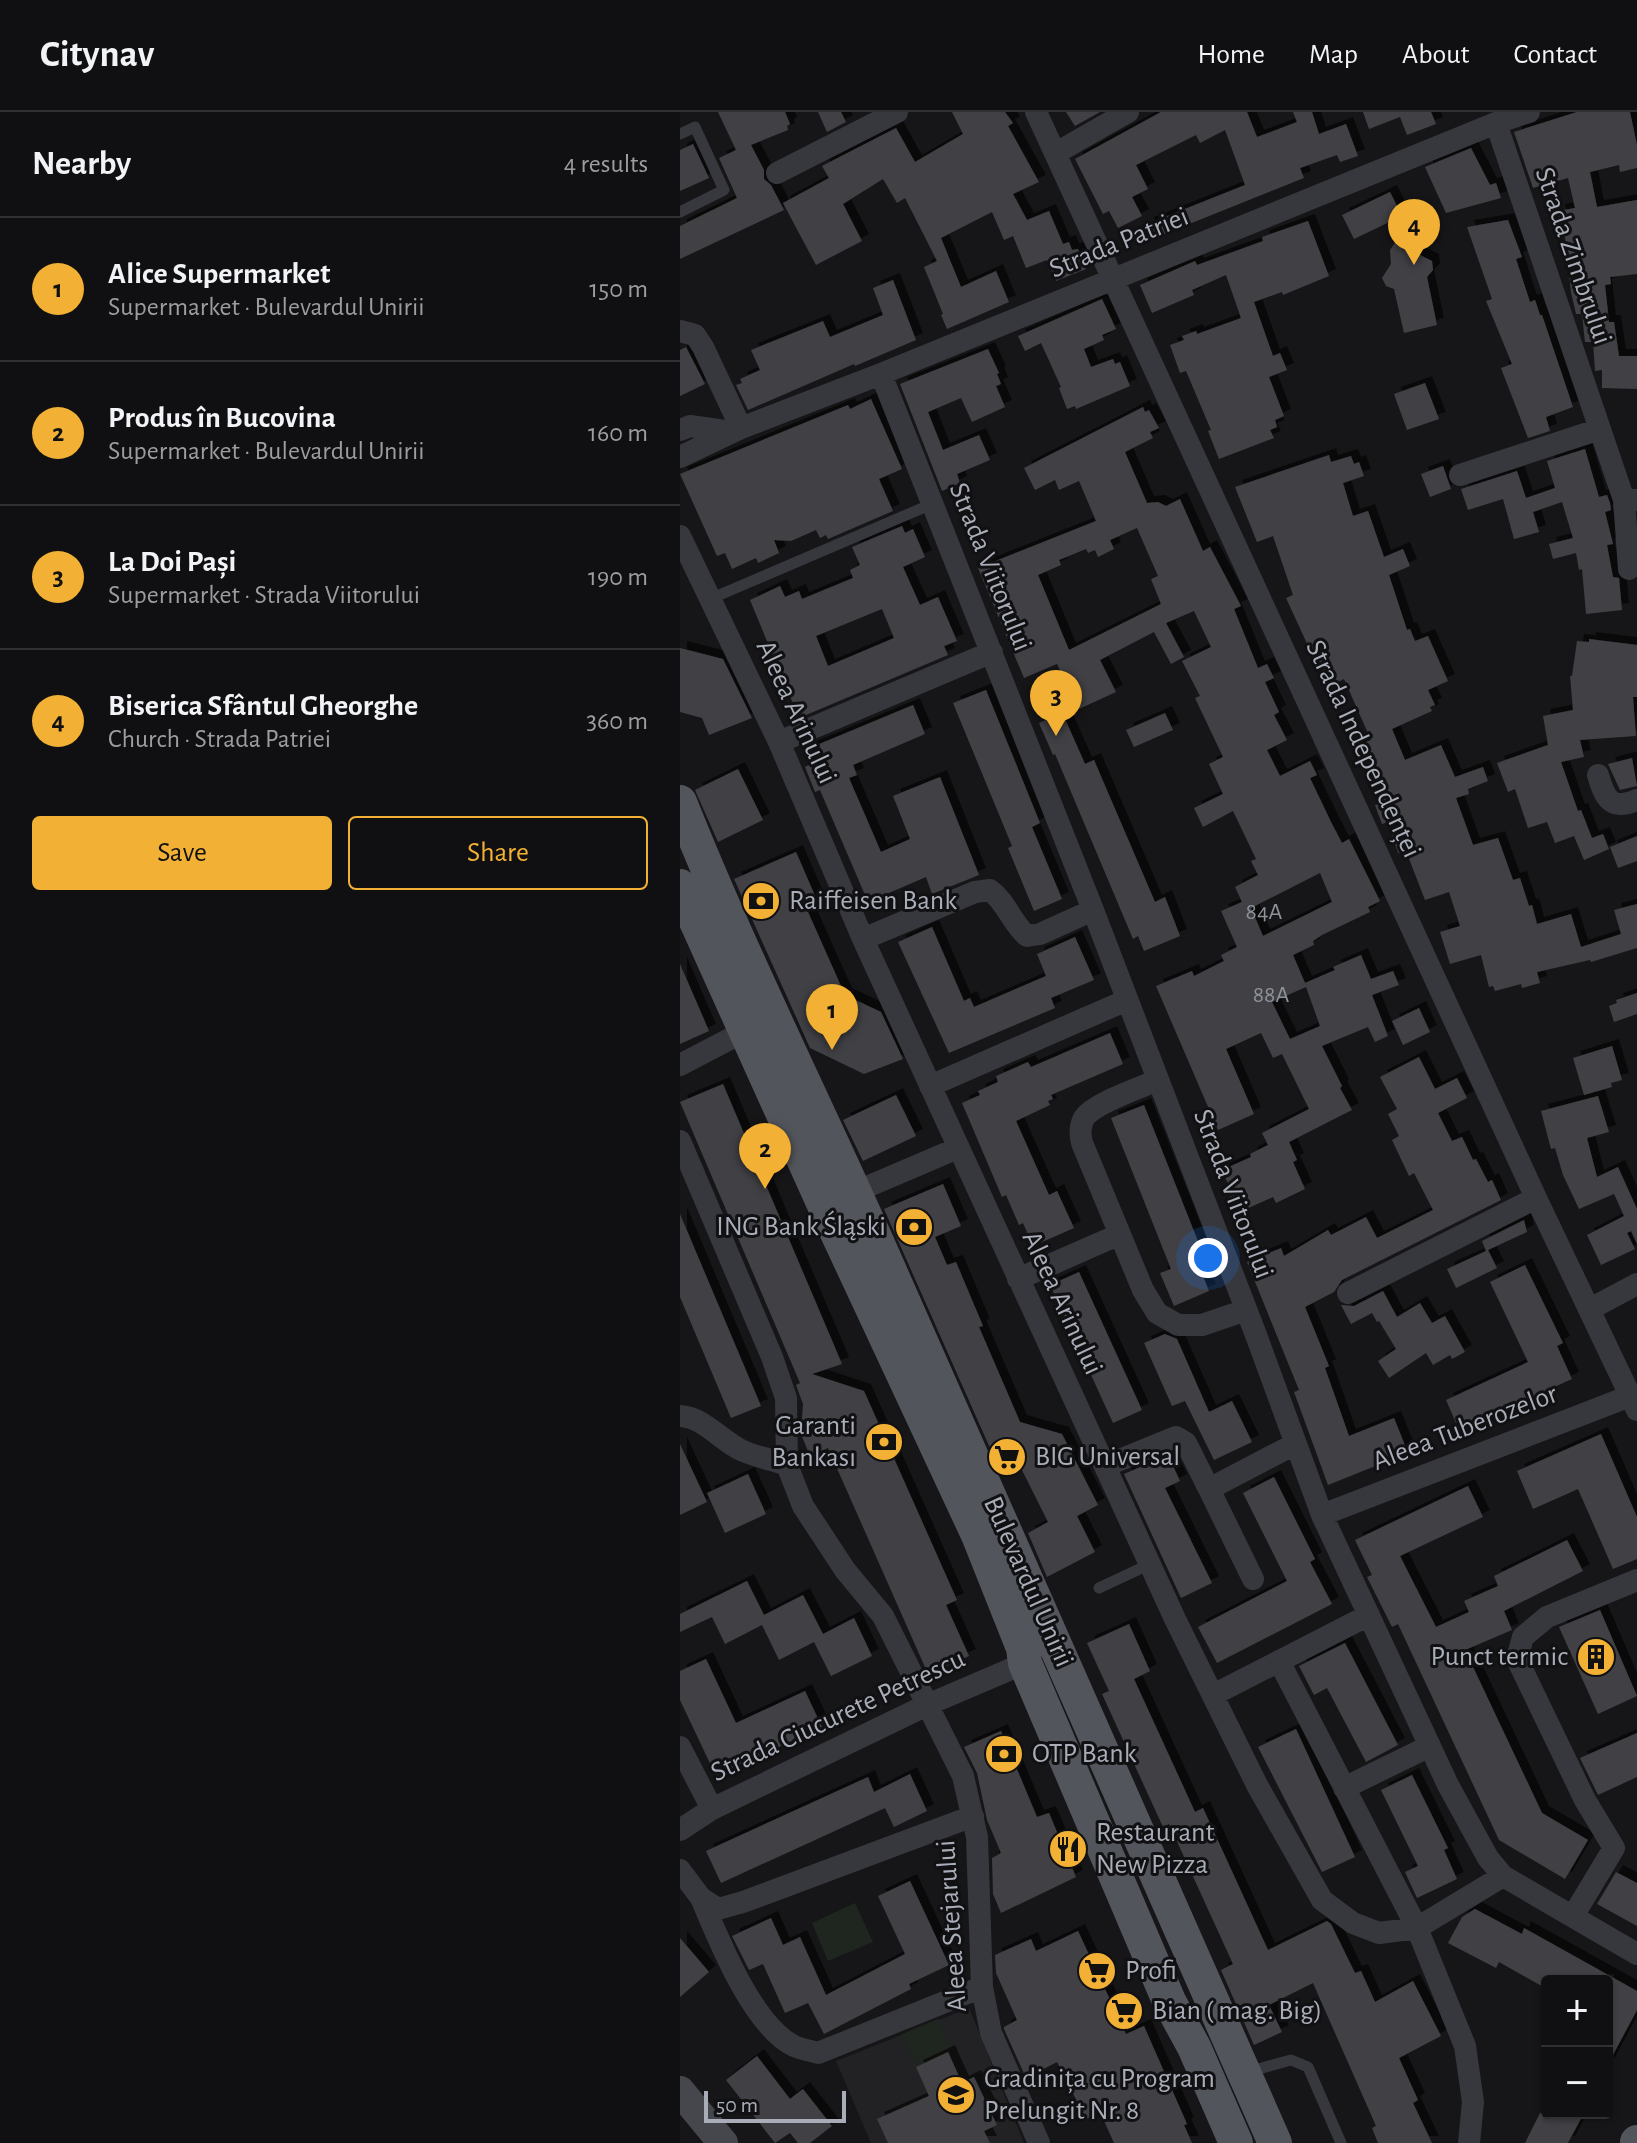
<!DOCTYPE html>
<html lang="en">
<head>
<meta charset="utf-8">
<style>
	:root { --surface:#101012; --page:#19191b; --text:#f1f3f6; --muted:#9c9d9f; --line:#303032; --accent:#f2b134 }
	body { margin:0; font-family:"Alegreya Sans",sans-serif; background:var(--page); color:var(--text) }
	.controls { position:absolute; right:24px; bottom:24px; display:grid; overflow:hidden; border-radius:8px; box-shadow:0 2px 6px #0004 }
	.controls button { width:72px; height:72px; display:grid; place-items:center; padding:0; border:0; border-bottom:2px solid var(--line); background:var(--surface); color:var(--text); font:40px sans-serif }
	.scale { position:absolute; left:24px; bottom:20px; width:142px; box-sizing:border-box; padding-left:8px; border:4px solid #a8adb8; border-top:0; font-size:22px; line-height:28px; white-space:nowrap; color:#a8adb8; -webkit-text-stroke:6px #111113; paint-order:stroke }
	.you { position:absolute; left:528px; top:1146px; width:28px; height:28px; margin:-20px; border:6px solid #fff; border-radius:50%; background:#1a73e8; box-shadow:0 0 0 12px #1a73e833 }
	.badge { display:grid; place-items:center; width:52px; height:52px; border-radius:50%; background:var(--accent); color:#111; font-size:26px; font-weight:700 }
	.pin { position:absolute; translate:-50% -66px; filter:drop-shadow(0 2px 4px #0008) }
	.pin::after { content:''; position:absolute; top:42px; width:28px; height:24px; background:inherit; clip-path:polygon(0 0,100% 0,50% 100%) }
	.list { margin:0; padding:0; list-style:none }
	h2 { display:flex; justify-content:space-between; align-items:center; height:104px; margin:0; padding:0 32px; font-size:34px }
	h2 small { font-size:26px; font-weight:400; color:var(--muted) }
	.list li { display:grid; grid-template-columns:52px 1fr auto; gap:24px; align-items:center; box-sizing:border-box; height:144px; padding:0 32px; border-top:2px solid var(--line) }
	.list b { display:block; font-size:30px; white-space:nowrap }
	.list p { margin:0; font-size:26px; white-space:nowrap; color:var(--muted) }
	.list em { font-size:26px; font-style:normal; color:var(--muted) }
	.actions { display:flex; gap:16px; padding:24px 32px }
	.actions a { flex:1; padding:18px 0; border:2px solid var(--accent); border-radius:8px; text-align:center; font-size:28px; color:var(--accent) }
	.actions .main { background:var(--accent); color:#111 }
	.map { position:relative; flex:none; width:957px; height:2031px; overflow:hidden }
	header { display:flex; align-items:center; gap:48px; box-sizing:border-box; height:112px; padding:0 40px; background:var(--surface); border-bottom:2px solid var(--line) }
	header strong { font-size:38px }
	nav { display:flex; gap:44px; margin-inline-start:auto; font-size:28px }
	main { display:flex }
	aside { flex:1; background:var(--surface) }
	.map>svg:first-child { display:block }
	.built { fill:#222225 }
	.green { fill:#1e261f }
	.building { fill:#404145; fill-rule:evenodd; filter:url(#shadow) }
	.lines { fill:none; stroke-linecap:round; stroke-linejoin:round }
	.lane { stroke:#37383d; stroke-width:11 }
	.street { stroke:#37383d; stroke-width:22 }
	.secondary { stroke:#45474d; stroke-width:30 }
	.primary { stroke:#53555c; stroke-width:34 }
	.labels { text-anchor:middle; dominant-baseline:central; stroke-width:6; stroke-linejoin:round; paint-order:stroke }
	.number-label { font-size:24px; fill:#8e929b }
	.street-label { font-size:28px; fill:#a8adb8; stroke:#111113 }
	.poi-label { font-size:28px; fill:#a8adb8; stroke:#111113; text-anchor:start }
</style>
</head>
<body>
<header>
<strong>Citynav</strong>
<nav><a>Home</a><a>Map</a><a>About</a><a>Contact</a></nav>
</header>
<main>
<aside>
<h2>Nearby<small>4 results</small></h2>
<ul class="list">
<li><span class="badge">1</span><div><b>Alice Supermarket</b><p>Supermarket · Bulevardul Unirii</p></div><em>150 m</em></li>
<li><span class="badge">2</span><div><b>Produs în Bucovina</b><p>Supermarket · Bulevardul Unirii</p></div><em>160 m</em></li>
<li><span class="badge">3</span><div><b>La Doi Pași</b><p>Supermarket · Strada Viitorului</p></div><em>190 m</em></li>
<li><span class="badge">4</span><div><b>Biserica Sfântul Gheorghe</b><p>Church · Strada Patriei</p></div><em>360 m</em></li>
</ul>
<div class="actions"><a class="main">Save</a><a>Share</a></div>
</aside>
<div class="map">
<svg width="957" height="2031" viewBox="0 0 957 2031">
	<defs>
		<filter id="shadow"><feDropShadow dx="7" dy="-7" stdDeviation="0" flood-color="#0009"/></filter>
	</defs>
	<rect width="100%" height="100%" fill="#161618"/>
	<!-- built -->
	<path class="built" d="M289 1896 344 2031H191L156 1949Z"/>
	<!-- green -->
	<path class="green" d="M175 1791 193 1830 148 1849 132 1811Z
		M258 1907 272 1938 236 1955 222 1922Z"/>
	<!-- building -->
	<path class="building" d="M38 0H105L110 12 107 14 108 18 71 33 84 58V67L91 73 104 98 0 147V114L57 86 39 46 56 38Z
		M138 0H161L166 10 147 20Z
		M272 0H325L333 11 328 14 359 70 333 82 347 108 369 99 383 132 389 130 392 138 398 137 406 157 376 169 367 148 346 156 333 124 324 128 312 100 261 126 281 175 316 159 329 190 267 217 261 203 263 202 244 155 257 149 225 86 217 91 203 67 163 92 182 129 136 153 103 91 149 66 142 54 216 16 235 50 283 22Z
		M386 0H420L395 14Z
		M481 0H567L577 25 617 10 613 0H632L639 22 666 12 678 44 660 50 657 43 620 56 624 66 472 127 467 112 565 73 545 18 520 31 516 23 456 53 468 77 452 85 462 104 438 116 429 99 423 102 395 47Z
		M683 0H751L756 12 727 23 720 5 689 17Z
		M897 0H950L957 33V56L940 60 939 53 910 60 917 95 957 88V162L930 165 931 172 925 173 929 210H934L939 244H957V277L922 276V258L915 259 913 230H905L902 202H896L891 180 885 125H882L878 99 895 96 888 66 853 76 834 20Z
		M13 32 29 66 0 79V38Z
		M791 36 810 73 816 71 821 86 766 101 745 55Z
		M710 80 722 104 674 127 662 103Z
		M828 108 842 145 836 147 850 190 855 188 860 203H862L893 295 866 305 870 319 848 326 821 256 832 252 806 189 812 187 787 115Z
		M628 109 649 164 603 183 602 180 574 190 593 244 600 241 607 258 589 265 604 304 595 308 597 315 590 318 594 326 539 347 528 319 531 318 506 259 500 261 490 233 504 228 502 224 516 219 517 222 561 206 546 163 512 178 514 183 472 201 460 173 515 149 517 153 583 129 582 125Z
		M720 123 733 128 739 135 740 143 752 149 753 158 747 165 757 213 724 221 714 177 706 174 702 166 711 152 710 138Z
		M213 168 236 228 175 254 174 252 68 298 56 273 62 271 60 267 80 258 71 238 143 209 150 225 203 203 193 176Z
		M422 187 436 217 422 223 424 228 404 237 411 255 433 247 435 252 440 250 450 274 396 297 395 294 387 297 379 276 381 275 361 231 345 239 338 224Z
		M6 235 25 272 0 284V238Z
		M308 237 319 261 317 262 321 272 316 274 325 295 292 310 281 286 248 300 263 338 299 323 310 348 277 362 280 371 262 379 220 272Z
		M745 271 759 307 727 318 714 282Z
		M191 287 222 357 199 367 213 399 148 427 146 423 140 426 136 418 111 429 94 428 99 441 78 451 76 446 52 457 45 441 37 444 0 362 168 293 170 297Z
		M463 295 465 300 469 298 479 316 470 320 473 326 445 340 467 391 478 390 486 394 500 387 523 439 530 435 561 494 554 497 578 556 587 552 594 566 585 570 599 600 594 603 607 628 587 638 600 664 630 649 637 663 630 666 651 710 662 731 669 727 700 789 688 795 690 800 642 823 633 829 634 833 613 843 625 871 655 858 653 855 681 843 691 867 713 859 719 873 692 883 708 924 695 930 688 915 642 934 662 974 660 976 672 998 609 1030 617 1048 613 1050 625 1077 596 1091 593 1085 555 1102 548 1086 553 1083 542 1058 571 1045 570 1042 588 1033 582 1021 629 997 602 942 593 946 581 921 546 937 574 1002 538 1018 476 874 512 859 514 864 544 849 541 843 557 835 541 799 562 790 555 775 578 763 571 749 576 747 553 699 523 715 514 696 543 682 529 652 543 645 515 586 520 584 502 549 531 535 514 499 486 511 504 545 491 552 474 520 420 548 436 580 399 597 377 552 344 566 298 456 416 409 399 369 379 378 375 368 355 378 344 356ZM457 416 478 464 471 467 481 492 389 538 358 463 381 453 379 448 406 437 408 441 415 438 418 445 434 437 430 428ZM640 761 652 790 583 824 571 796ZM626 875 640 914 610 927 592 890Z
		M905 337 919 385 927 383 930 391 931 398 925 400 933 432 927 433 933 465 939 466 942 498 906 502 902 457 899 458 896 441 873 447 869 432 893 426 882 390 853 400 859 420 834 427 823 387 788 398 781 377 837 359 846 386 875 376 867 349Z
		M649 343 651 350 671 344 674 352 679 350 684 364 663 371 673 404 688 399 704 445 723 437 730 454 709 463 727 518 730 517 735 529 748 524 768 569 748 578 755 593 750 595 752 599 712 617 725 648 761 633 775 665 803 655 808 669 788 677 789 682 776 686 793 733 818 726 833 768 840 766 849 794 852 793 857 812 891 802 901 835 941 822 934 798 957 792V836L911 850 910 848 857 860 860 871 842 876 841 872 815 879 813 874 809 875 801 843 770 852 760 820 780 814 769 780 745 788 726 739 718 741 708 710 702 712 695 693 701 691 689 664 696 661 684 631 691 628 664 567 647 575 606 486 613 483 593 424 577 430 555 375Z
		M763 354 771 377 750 385 741 362Z
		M222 414 225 421 233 417 245 445 223 455 240 493 258 485 277 529 264 534 268 543 119 606 70 488 100 474 105 485 119 479 122 487 173 466 170 458 180 453 172 435ZM202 497 214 526 148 554 136 524Z
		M909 527 957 533V585H953L956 624 900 628 904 645 881 650 898 699 901 698 912 726 923 722 929 737 904 748 894 724 875 731 867 710 848 716 835 677 828 680 817 651 868 633 863 604 893 598 890 564H892L897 529 909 530Z
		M0 536 43 547 72 606 29 623 22 606 0 600Z
		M306 578 360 711 352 715 382 787 354 799 328 736 332 734 273 591Z
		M233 593 245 622 173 653 177 663 169 666 201 740 230 727 213 684 260 665 299 763 252 782 246 765 188 790 140 678 135 680 125 655 131 652 125 638Z
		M382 600 405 652 414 648 475 790 485 785 500 824 464 839 458 824 453 827 375 642 373 643 359 611Z
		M485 601 493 618 454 635 446 618Z
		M952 646 957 674 940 678 928 652Z
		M58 657 83 708 38 730 15 678Z
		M957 724V749L938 756 930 735Z
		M116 740 136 786 124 791 165 883 201 900 223 947 184 962 130 936 54 767Z
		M252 815 284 889 290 886 294 895 366 864 357 842 395 825 414 868 371 886 375 896 269 941 218 830Z
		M0 852 29 919 0 932Z
		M957 881V902L934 910 929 894 937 891 936 888Z
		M739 896 750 920 723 933 712 909Z
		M430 921 443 952 371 983 373 987 368 989 370 993 336 1009 369 1083 377 1079 394 1116 353 1134 343 1111 339 1113 326 1083 322 1085 282 991 300 983 298 979 318 970 316 964 348 950 351 955Z
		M932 934 942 968 931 971 932 975 904 983 893 946Z
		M739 945 755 977 777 966 787 986 758 1001 772 1029 782 1025 793 1048 796 1047 808 1070 812 1068 821 1088 662 1168 654 1180 625 1195 649 1254 645 1256 669 1324 714 1306 728 1341 648 1373 614 1280 619 1278 567 1150 601 1136 604 1144 648 1118 651 1123 686 1105 697 1126 753 1098 734 1061 729 1064 712 1028 719 1024 708 1002 717 997 700 965Z
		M43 972 162 1252 132 1262 184 1279 277 1488 266 1493 289 1544 248 1562 148 1336 130 1344 121 1322 123 1292 116 1273 120 1271 0 990Z
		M216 983 236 1024 183 1049 163 1008Z
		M918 984 929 1020 907 1026 917 1065 938 1055 957 1097V1132L951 1119 947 1121 955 1137 921 1153 907 1123 944 1104 934 1082 899 1097 883 1063 875 1036 871 1037 861 999Z
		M464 993 521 1137 513 1140 529 1179 494 1194 480 1161 491 1157 431 1006Z
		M263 1072 281 1114 255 1125 267 1153 276 1150 303 1214 299 1215 340 1310 382 1322 418 1393 397 1404 415 1440 367 1465 348 1421 368 1410 341 1356 314 1345 204 1097Z
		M0 1102 81 1294 51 1306 0 1185Z
		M844 1108 847 1120 808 1138 817 1156 776 1176 767 1157 806 1139 802 1129Z
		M845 1153 883 1231 877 1234 892 1267 779 1318 766 1288 848 1250 810 1170Z
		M399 1160 462 1298 433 1311 370 1173Z
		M703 1179 717 1205 740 1191 752 1211 765 1204 785 1240 772 1247 770 1243 753 1253 746 1241 709 1266 698 1249 716 1237 699 1209 697 1210 692 1201 671 1212 661 1193 674 1194Z
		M485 1222 497 1227 529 1300 552 1289 572 1330 534 1348 505 1289 492 1294 464 1231Z
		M921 1322 957 1405V1447L933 1457 898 1377 853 1397 837 1359Z
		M0 1332 27 1390 0 1403Z
		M488 1343 500 1369 485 1376 532 1471 501 1486 444 1362Z
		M68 1362 86 1402 45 1421 27 1381Z
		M594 1365 635 1447 630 1450 652 1492 537 1551 518 1515 607 1469 563 1381Z
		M788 1374 803 1405 720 1444 756 1515 789 1500 784 1489 818 1474 814 1464 887 1428 903 1459 824 1499 832 1518 785 1538 862 1701 908 1728 885 1767 819 1728 718 1512 712 1515 687 1465 692 1463 675 1428Z
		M67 1469 84 1503 123 1483 143 1522 174 1506 192 1544 151 1564 134 1530 99 1548 82 1513 45 1532 32 1505 0 1520V1502Z
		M920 1498 957 1584 918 1602 879 1515Z
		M449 1512 470 1559 454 1567 515 1700 523 1696 588 1838 647 1809 651 1812 675 1861 681 1859 695 1890 733 1869 761 1924 719 1946 738 1988 733 1991 752 2031H698L692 2016 696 2014 633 1871 589 1893 602 1920 574 1933 541 1858 553 1852 489 1712 483 1715 422 1582 429 1579 407 1531Z
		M665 1531 718 1633 686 1650 647 1576 634 1583 619 1554Z
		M26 1547 56 1611 125 1579 142 1615 36 1664 0 1588V1559Z
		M616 1617 675 1745 642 1760 578 1635Z
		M321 1619 357 1705 369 1701 396 1765 321 1801 313 1782 312 1746 321 1741 307 1708 297 1661 284 1635Z
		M957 1621V1665L918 1683 900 1646Z
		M230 1662 247 1699 214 1715 205 1696 41 1771 26 1739 188 1665 194 1680Z
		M732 1663 768 1736 764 1738 777 1767 737 1786 725 1760 738 1754 701 1678Z
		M936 1760 957 1771V1814L917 1792Z
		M230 1769 269 1853 229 1872 231 1877 144 1922 128 1891 105 1901 83 1852 69 1858 52 1824 91 1806 103 1833 120 1825 146 1883 225 1842 198 1784Z
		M795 1797 842 1822 844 1816 957 1879V1898L927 1954V1869H867V1877L819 1850 816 1856 768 1831 782 1805Z
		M398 1819 446 1922 464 1914 507 2012 504 2013 512 2031H434L420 2000 406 2007 377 1950 346 1966 324 1917V1915L337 1908 316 1861 315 1843 351 1827 356 1839Z
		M0 1826 29 1860 0 1885Z
		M268 1940 282 1971 294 1965 317 2013 304 2019 310 2031H208L197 2007 249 1984 236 1955Z
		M77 1944 110 1987 123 1977 152 2014 130 2031H118L110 2021 95 2031 46 1968Z
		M860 2001H904L888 2031H845Z"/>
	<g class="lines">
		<!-- lane -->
		<path class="lane" d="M0 22 15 15 44 78 0 100
			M30 487 252 392
			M419 1476 470 1452
			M567 1960 611 1948 628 1955 661 2031"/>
		<!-- street -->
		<path class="street" d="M356 0 856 1086 957 1298
			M816 11 944 388H957
			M376 41 448 0
			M97 61 217 0
			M0 219 15 223 23 235 61 316
			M201 262 413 798 576 1223 642 1403 768 1673 808 1746 823 1764 957 1842
			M0 318 10 314 52 320
			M0 345 61 316 201 262 816 11 849 0
			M780 363 920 317
			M944 388 949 457
			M0 424 99 630 183 827 495 1507 577 1673 642 1788 673 1811 699 1821 737 1816 823 1764
			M99 630 312 540
			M918 663C925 687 931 699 957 688
			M183 827 295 780 310 778C327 791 331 810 347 824L360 822 413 798
			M0 953 65 919
			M478 968C460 976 414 991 404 1006 399 1015 400 1023 402 1031L463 1178 477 1201 498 1213H522L566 1198
			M250 974 447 888
			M0 1029 92 1245 106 1286 107 1353 123 1394 165 1458 203 1504 283 1664 297 1725 302 1875 311 1921 359 2031
			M175 1080 278 1036
			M338 1167 438 1123
			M668 1181 856 1086
			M910 1197 957 1172
			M0 1304C24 1305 42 1330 63 1339 77 1345 93 1348 107 1353
			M425 1354 496 1325 506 1331 529 1377 615 1332
			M529 1377 573 1467
			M642 1403 950 1284
			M599 1549 737 1816 785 1934 793 1990 789 2031
			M533 1583 689 1503
			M0 1635 32 1697
			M664 1676 750 1634
			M0 1718 32 1697 247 1593 345 1551
			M0 1758 21 1786 38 1797 63 1790 293 1704
			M21 1786C39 1828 72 1913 114 1934 121 1937 131 1939 138 1941L302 1875
			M893 1804 934 1736 905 1688 837 1547 843 1525 867 1505 957 1468"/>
		<!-- secondary -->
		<path class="secondary" d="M0 1979 43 2031"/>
		<!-- primary -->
		<path class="primary" d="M0 690C61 843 135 990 202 1141 334 1437 464 1734 595 2031
			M0 774 144 1093 298 1423 343 1536 345 1551 489 1889 514 1935 556 2031
			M957 2031V2030"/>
	</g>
	<!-- icons -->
	<defs>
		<symbol id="bank-disc" viewBox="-11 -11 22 22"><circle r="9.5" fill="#f2b134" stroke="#111113"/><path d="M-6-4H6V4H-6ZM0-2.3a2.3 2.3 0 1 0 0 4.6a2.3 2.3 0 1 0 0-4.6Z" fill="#111"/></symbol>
		<symbol id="supermarket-disc" viewBox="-11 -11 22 22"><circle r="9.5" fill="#f2b134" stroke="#111113"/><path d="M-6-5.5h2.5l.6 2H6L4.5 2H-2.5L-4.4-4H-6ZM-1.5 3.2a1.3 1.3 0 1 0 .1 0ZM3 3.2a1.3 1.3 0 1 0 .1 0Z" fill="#111"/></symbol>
		<symbol id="building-disc" viewBox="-11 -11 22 22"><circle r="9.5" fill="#f2b134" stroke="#111113"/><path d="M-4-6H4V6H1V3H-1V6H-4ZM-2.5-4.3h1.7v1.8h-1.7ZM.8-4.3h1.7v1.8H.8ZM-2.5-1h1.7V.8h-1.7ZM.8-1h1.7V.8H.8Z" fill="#111"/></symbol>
		<symbol id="restaurant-disc" viewBox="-11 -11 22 22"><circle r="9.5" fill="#f2b134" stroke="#111113"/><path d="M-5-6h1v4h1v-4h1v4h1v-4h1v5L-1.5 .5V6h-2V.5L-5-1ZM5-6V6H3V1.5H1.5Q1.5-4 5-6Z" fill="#111"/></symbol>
		<symbol id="school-disc" viewBox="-11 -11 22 22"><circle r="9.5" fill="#f2b134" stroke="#111113"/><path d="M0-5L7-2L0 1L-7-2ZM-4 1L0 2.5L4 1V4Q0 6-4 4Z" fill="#111"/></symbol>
	</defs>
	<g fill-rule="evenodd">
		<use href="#bank-disc" x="59" y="767" width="44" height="44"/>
		<use href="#bank-disc" x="212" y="1093" width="44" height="44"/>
		<use href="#bank-disc" x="182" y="1308" width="44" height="44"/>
		<use href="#supermarket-disc" x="305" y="1323" width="44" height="44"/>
		<use href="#building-disc" x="894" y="1523" width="44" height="44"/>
		<use href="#bank-disc" x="302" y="1620" width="44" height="44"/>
		<use href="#restaurant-disc" x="366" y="1715" width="44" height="44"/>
		<use href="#supermarket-disc" x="395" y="1837" width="44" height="44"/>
		<use href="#supermarket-disc" x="422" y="1877" width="44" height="44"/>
		<use href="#school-disc" x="254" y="1961" width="44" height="44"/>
	</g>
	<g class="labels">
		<!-- number labels -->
		<g class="number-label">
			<text x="584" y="800">84A</text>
			<text x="591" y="883">88A</text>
		</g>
		<!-- street labels -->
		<g class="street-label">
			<text transform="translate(439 131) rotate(-22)">Strada Patriei</text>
			<text transform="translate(893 144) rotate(71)">Strada Zimbrului</text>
			<text transform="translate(310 455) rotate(68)">Strada Viitorului</text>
			<text transform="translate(116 600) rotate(65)">Aleea Arinului</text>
			<text transform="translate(683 637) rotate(65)">Strada Independenței</text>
			<text transform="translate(553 1082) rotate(69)">Strada Viitorului</text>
			<text transform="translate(382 1191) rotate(65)">Aleea Arinului</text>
			<text transform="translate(785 1316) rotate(-21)">Aleea Tuberozelor</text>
			<text transform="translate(348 1470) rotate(66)">Bulevardul Unirii</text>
			<text transform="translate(158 1604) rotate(-25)">Strada Ciucurete Petrescu</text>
			<text transform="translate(272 1814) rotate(-94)">Aleea Stejarului</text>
		</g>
		<!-- poi labels -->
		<g class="poi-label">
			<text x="109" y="789">Raiffeisen Bank</text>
			<text x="206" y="1115" text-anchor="end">ING Bank Śląski</text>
			<text x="176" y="1314" text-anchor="end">Garanti<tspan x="176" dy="32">Bankası</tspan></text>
			<text x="355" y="1345">BIG Universal</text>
			<text x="888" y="1545" text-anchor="end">Punct termic</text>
			<text x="352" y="1642">OTP Bank</text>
			<text x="416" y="1721">Restaurant<tspan x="416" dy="32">New Pizza</tspan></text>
			<text x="445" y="1859">Profi</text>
			<text x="472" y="1899">Bian ( mag. Big)</text>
			<text x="304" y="1967">Gradinița cu Program<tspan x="304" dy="32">Prelungit Nr. 8</tspan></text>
		</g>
	</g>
</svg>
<div class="controls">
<button>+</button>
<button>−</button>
</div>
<div class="scale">50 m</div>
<div class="you"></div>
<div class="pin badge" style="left:152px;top:938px">1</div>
<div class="pin badge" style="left:85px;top:1077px">2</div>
<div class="pin badge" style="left:376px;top:624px">3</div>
<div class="pin badge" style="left:734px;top:153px">4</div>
</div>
</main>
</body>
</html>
